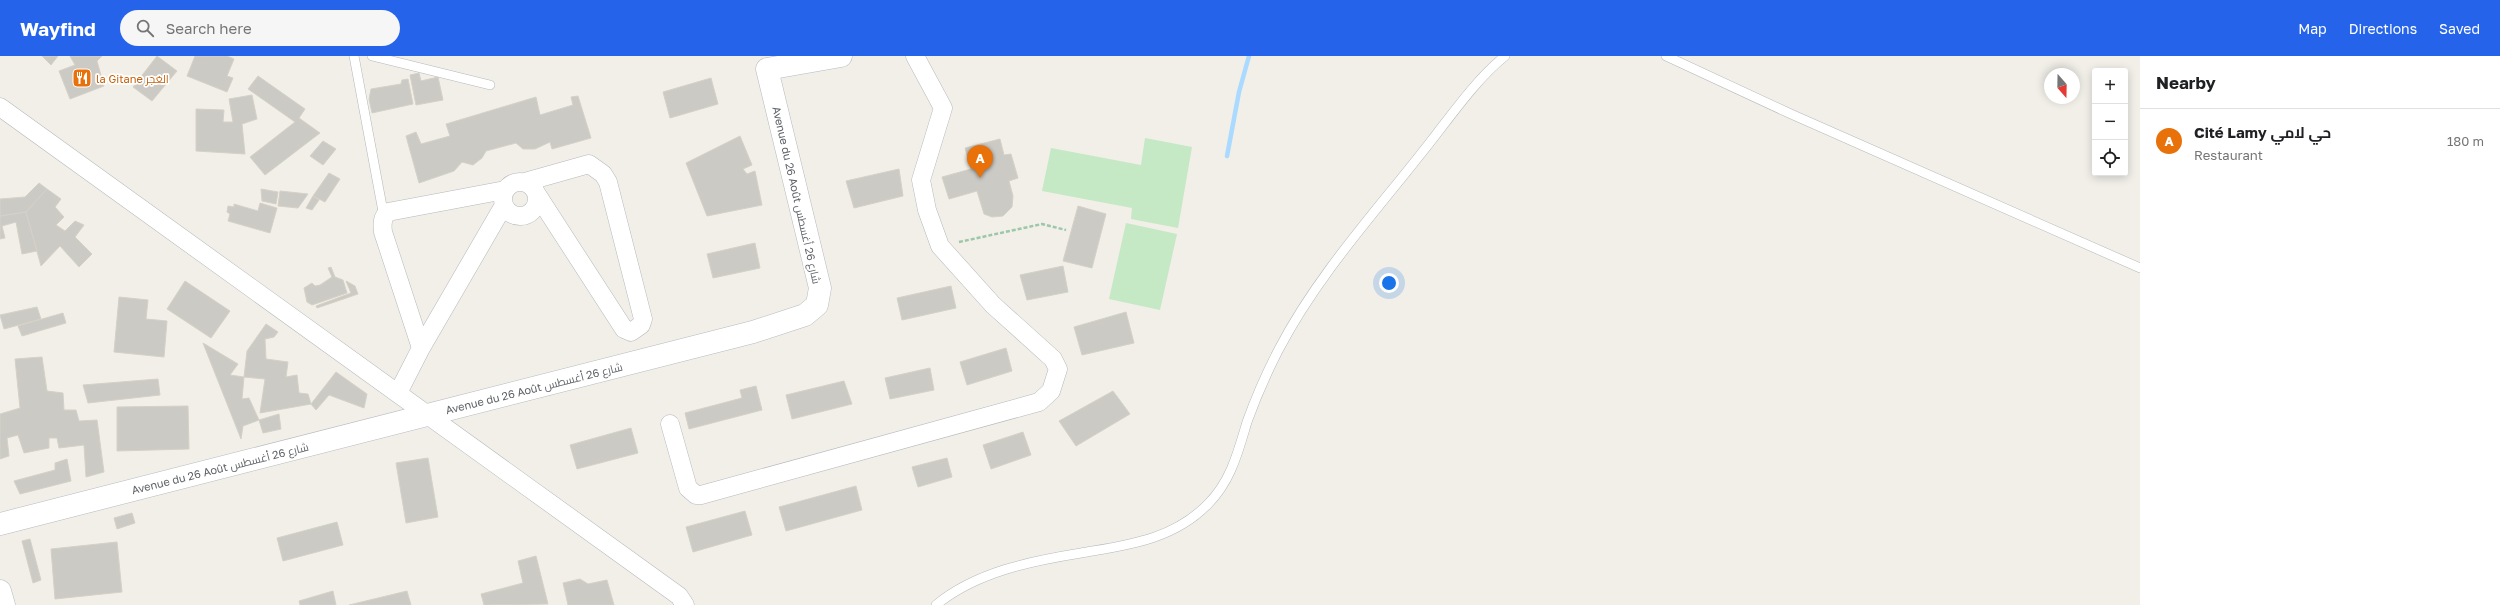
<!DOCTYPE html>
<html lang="en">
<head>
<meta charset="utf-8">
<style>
	:root { --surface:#fff; --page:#f6f6f6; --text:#202124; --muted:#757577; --line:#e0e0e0; --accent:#2563eb }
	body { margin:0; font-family:"Golos Text",Cairo,sans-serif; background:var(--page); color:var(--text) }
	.controls { position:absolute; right:12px; top:12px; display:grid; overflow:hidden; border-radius:4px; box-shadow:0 2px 10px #0003 }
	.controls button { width:36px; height:36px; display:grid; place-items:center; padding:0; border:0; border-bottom:1px solid var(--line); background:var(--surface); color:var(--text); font:20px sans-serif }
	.compass { position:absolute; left:2044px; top:12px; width:36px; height:36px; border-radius:50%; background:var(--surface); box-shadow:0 2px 10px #0003; rotate:160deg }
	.you { position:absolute; left:1389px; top:227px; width:14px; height:14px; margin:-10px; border:3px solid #fff; border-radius:50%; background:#1a73e8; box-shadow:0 0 0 6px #1a73e833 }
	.badge { display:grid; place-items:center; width:26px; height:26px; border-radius:50%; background:var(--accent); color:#fff; font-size:13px; font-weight:700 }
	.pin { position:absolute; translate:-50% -33px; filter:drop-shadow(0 1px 2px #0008) }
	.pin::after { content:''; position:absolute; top:21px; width:14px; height:12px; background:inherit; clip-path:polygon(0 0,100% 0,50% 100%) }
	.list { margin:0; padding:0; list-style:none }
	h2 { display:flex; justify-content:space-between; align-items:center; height:52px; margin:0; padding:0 16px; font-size:17px }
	h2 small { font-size:13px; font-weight:400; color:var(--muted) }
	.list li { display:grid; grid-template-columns:26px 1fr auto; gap:12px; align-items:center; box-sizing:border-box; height:64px; padding:0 16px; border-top:1px solid var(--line) }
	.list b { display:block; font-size:15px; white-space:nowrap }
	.list p { margin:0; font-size:13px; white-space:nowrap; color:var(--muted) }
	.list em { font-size:13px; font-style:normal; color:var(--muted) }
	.icon { flex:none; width:22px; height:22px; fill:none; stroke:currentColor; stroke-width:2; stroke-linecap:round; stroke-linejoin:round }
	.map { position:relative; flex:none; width:2140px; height:549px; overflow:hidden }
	header { display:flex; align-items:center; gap:24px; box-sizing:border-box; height:56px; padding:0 20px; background:var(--accent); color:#fff }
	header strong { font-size:19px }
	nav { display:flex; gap:22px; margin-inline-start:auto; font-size:14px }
	.search { width:280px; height:36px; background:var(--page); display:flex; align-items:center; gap:10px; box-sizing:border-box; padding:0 14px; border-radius:22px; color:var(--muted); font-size:15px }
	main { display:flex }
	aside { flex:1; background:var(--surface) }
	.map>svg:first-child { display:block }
	.green { fill:#c5e8c5 }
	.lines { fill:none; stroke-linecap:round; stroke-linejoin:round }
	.stream { stroke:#aadaff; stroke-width:4.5 }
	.building { fill:#cccac5; stroke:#d6d1c6 }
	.lane-casing { stroke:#b5b8bc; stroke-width:10 }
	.street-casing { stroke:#b5b8bc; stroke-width:19 }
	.secondary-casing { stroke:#b6babf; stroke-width:23 }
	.path { stroke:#9cc7a9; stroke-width:2.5; stroke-dasharray:4 2; stroke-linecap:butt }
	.lane { stroke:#fff; stroke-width:9 }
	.street { stroke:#fff; stroke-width:18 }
	.secondary { stroke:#fff; stroke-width:22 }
	.labels { text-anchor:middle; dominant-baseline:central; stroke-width:3.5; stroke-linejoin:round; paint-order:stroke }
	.food-label { font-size:11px; fill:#c56008; stroke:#fff; text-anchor:start }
	.street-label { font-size:11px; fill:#5f6368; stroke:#fff }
</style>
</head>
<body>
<header>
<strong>Wayfind</strong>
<div class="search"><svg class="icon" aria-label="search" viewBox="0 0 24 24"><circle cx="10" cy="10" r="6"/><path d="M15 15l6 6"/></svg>Search here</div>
<nav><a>Map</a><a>Directions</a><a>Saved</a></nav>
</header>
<main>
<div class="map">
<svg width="2140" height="549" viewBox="0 0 2140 549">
	<rect width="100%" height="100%" fill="#f1efe8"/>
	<!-- green -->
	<path class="green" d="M1145 82 1192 91 1178 172 1131 163 1132 152 1042 135 1051 92 1141 109Z
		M1126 167 1177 178 1160 254 1109 243Z"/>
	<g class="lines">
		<!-- stream -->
		<path class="stream" d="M1227 100 1239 36 1249 0"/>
	</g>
	<!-- building -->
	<path class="building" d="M42 0H58L51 9Z
		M70 0H102L97 5 104 30 70 43 59 15 75 9Z
		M157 0 177 15 152 45 133 31Z
		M195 0H227L234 3 227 20 233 22 227 36 187 20Z
		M419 17 421 25 438 21 443 44 416 49 410 19Z
		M258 20 305 53 299 62 320 77 265 119 250 101 295 66 248 33Z
		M711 22 718 48 670 62 663 36Z
		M408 23 413 48 372 57 369 43 371 33 401 28 402 24Z
		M252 39 257 63 242 68 245 98 196 95V53L224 54 223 66H233L229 43Z
		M578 40 591 82 552 93 550 86 535 93H523L516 87 486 95 482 102 473 109 462 106 454 115 419 127 406 80 416 76 421 88 450 80 446 68 536 41 540 59 573 49 571 41Z
		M740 80 752 109 743 113 747 118 755 115 762 149 707 160 686 107Z
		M1000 83 1004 99 1011 98 1018 122 1009 125 1013 140 1012 151 1003 160 992 161 984 158 977 135 949 143 942 121 971 113 965 92Z
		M323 85 336 93 323 109 310 100Z
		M899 113 903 140 854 152 846 125Z
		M329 117 340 123 325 146 313 140Z
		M39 127 47 133 26 156 0 160V143L25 141Z
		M47 133 61 143 55 151 64 161 56 169 65 175 75 165 84 169 75 181 92 198 79 211 60 190 41 210 26 156Z
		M261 133 278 136 276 148 262 145Z
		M280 135 308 138 298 152 278 150Z
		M313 140 319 144 312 154 306 152Z
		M260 147 277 152 270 177 228 165 230 158 227 156 228 150 234 151V148L258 155Z
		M1078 150 1106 158 1092 212 1063 205Z
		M26 156 37 195 22 198 16 166 2 170 5 182 0 183V160Z
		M755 187 760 212 713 222 707 198Z
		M1063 210 1068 236 1027 244 1020 219Z
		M331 211 335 221 343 224 347 237 312 249 307 246 304 232 312 227 315 230 320 229 332 221 328 212Z
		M185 225 230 255 211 282 167 253Z
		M346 225 355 230 358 238 317 252 316 250 351 237Z
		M951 230 956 252 902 264 897 242Z
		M119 241 148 244 146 263 167 265 164 301 114 296Z
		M37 251 41 263 4 273 0 259Z
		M1126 256 1134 287 1082 299 1074 271Z
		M63 257 66 267 22 280 18 270Z
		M266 268 278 276 274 281 265 283 266 303 288 306 286 321 297 319 299 337 308 338 311 348 260 357 265 323 244 321 247 295Z
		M203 287 238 308 230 319 244 321 242 343 249 342 259 364 243 370 241 383Z
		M1006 292 1012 315 967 329 960 306Z
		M42 301 47 335 63 337 64 354H76L79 365 97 364 104 416 86 421 84 389 59 392 57 382H49V392L24 397 18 379 7 382 9 400 0 403V358L20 352 15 303Z
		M930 312 934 334 890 343 885 322Z
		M336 316 367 338 364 352 329 339 316 354 311 348Z
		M158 323 160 339 88 347 83 329Z
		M844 325 852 348 792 363 786 339Z
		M756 330 762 354 689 373 685 357 742 342 740 334Z
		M1113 335 1130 358 1076 390 1059 365Z
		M188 350 189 393 117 395V351Z
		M279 358 281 373 263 377 259 364Z
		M631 372 638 397 577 413 570 389Z
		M1023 376 1031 399 991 413 983 389Z
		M428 402 438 461 406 467 396 407Z
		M947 402 952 421 918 431 912 411Z
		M67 403 71 425 20 438 14 425 55 414V407Z
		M856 430 862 454 786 475 779 451Z
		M745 455 752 479 693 496 686 471Z
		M132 457 135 467 117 473 114 462Z
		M337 466 343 489 283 505 277 482Z
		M30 483 41 524 33 527 22 485Z
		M117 486 122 536 55 543 51 493Z
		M536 500 548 548 484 549 481 538 523 527 518 505Z
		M580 523 588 528 607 524 614 549H568L563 527Z
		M333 535 336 549H300L299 545Z
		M407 535 411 549H349Z"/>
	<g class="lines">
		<defs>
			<path id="lane" d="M354 0 384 161
				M372 0 490 29
				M1666 0 1791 58 2140 212
				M936 549C976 516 1031 505 1081 497 1127 489 1173 484 1208 448 1231 425 1238 396 1247 366 1256 341 1267 316 1279 293 1316 222 1371 161 1420 99 1447 66 1472 27 1505 0"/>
			<path id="street" d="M0 51 679 540 685 549
				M525 126 589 108 603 118 608 126 643 263 641 269 631 276 624 273 536 137
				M503 143a17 17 0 1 1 34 0a17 17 0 1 1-34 0Z
				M421 292 383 176C382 168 382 161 388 156L505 134
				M398 337 421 292 504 149
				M670 368 688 432 696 439H701L1039 346 1051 335 1058 313 1053 303 993 249 940 190 927 154 921 124 943 52 915 0"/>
			<path id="secondary" d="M0 468 753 276 805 259 817 249 820 232 767 13 841 0
				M0 535 4 549"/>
		</defs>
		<!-- lane casing -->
		<use href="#lane" class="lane-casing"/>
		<!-- street casing -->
		<use href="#street" class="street-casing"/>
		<!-- secondary casing -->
		<use href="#secondary" class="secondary-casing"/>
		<!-- path -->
		<path class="path" d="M959 186 1042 168 1066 174"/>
		<!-- lane -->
		<use href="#lane" class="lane"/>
		<!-- street -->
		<use href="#street" class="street"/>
		<!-- secondary -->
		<use href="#secondary" class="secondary"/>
	</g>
	<!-- icons -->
	<defs>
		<symbol id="restaurant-square" viewBox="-11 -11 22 22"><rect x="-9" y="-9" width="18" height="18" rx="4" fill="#e8710a" stroke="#fff"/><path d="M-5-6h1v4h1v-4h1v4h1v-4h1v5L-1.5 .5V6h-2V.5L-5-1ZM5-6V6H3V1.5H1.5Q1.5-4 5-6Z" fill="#fff"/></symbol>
	</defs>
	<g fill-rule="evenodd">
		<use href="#restaurant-square" x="71" y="11" width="22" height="22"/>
	</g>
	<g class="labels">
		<!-- food labels -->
		<g class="food-label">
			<text x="96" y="22">la Gitane الغجر</text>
		</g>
		<!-- street labels -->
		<g class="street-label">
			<text transform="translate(797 139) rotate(77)">Avenue du 26 Août شارع 26 أغسطس</text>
			<text transform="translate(534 332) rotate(-14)">Avenue du 26 Août شارع 26 أغسطس</text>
			<text transform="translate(220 412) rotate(-14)">Avenue du 26 Août شارع 26 أغسطس</text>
		</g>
	</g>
</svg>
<div class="controls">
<button>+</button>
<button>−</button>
<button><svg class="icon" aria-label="locate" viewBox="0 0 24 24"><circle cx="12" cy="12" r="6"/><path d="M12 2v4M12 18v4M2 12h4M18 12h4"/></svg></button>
</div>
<svg class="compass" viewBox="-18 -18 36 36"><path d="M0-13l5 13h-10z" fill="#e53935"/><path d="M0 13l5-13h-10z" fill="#757577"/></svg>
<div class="you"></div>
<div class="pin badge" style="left:980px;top:122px;background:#e8710a">A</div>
</div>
<aside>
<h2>Nearby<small></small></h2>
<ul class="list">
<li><span class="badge" style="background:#e8710a">A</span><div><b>Cité Lamy حي لامي</b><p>Restaurant</p></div><em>180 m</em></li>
</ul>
</aside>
</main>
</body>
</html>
